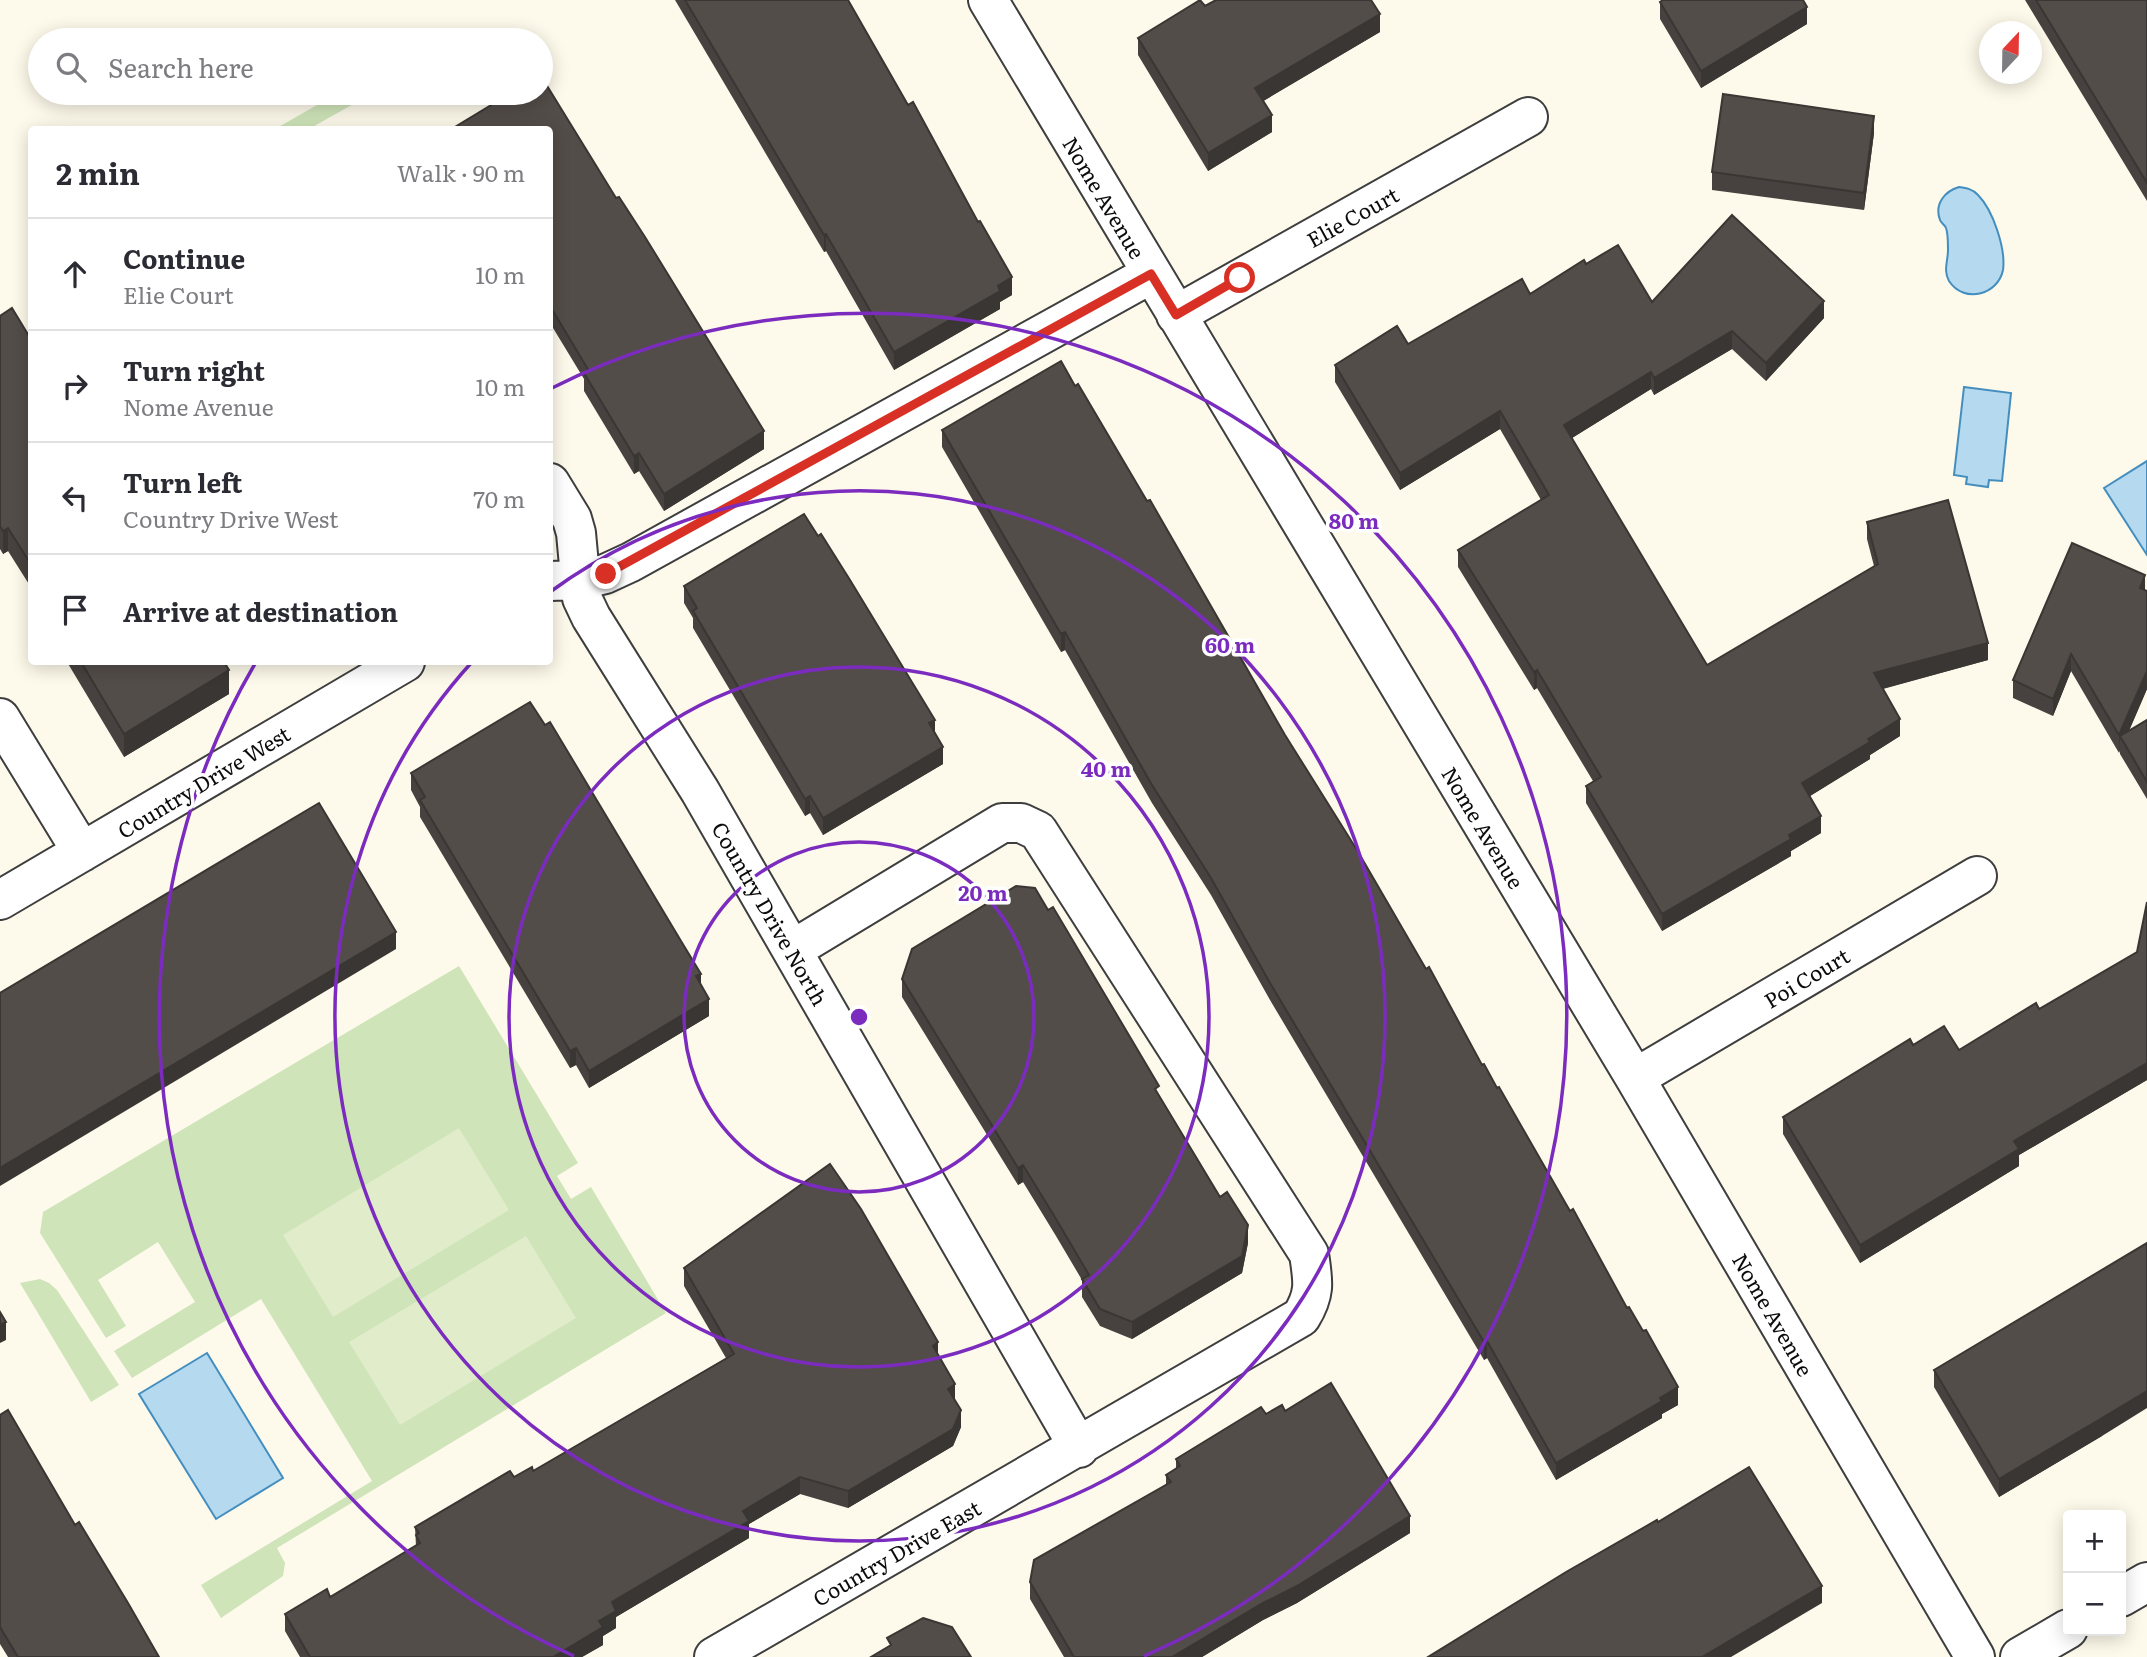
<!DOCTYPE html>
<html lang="en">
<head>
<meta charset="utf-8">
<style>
	:root { --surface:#fff; --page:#f7f7f7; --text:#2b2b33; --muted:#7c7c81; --line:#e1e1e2 }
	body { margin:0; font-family:Literata,serif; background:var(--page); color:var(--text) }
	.controls { position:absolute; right:21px; bottom:21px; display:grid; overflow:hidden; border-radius:7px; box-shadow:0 4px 18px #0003 }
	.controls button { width:63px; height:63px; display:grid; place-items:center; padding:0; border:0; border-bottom:2px solid var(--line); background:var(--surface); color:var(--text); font:35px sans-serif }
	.compass { position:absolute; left:1979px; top:21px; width:63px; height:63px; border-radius:50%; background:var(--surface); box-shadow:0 4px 18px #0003; rotate:22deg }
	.stop { position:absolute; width:21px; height:21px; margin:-16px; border:5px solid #d93025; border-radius:50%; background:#fff }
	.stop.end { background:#d93025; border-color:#fff; box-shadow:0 2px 7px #0008 }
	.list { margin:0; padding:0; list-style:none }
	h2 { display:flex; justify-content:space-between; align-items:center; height:91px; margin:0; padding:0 28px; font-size:30px }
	h2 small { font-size:23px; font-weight:400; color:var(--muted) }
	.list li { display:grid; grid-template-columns:46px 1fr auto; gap:21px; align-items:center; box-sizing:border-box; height:112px; padding:0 28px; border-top:2px solid var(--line) }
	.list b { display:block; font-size:26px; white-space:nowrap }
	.list p { margin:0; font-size:23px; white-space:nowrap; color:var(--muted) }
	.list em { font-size:23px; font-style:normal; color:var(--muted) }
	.icon { flex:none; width:38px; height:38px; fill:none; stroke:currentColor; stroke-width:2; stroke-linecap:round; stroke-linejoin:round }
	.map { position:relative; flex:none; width:2147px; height:1657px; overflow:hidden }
	.search { position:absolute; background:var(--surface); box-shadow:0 4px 18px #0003; left:28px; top:28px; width:525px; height:77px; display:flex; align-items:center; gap:18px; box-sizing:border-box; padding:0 24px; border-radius:38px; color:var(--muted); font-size:26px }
	.panel { position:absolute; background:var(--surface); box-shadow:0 4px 18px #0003; left:28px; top:126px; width:525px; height:539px; border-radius:7px }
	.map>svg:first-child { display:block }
	.green { fill:#cfe4b9 }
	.pitch { fill:#e0ecca }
	.water { fill:#b5d9ef; stroke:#438ebf; stroke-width:2 }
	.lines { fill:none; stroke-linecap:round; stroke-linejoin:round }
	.minor-casing { stroke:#3e3e3e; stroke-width:42 }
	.minor { stroke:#fff; stroke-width:38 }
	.wall { fill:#47423f }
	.shaded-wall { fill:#3a3633 }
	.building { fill:#534d49; stroke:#3a3633; stroke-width:2 }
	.route { stroke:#d93025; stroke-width:9 }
	.ring { fill:none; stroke:#7b2cbf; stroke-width:3.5 }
	.labels { text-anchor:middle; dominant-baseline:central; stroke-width:7; stroke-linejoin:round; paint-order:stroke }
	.street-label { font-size:21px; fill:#0b0b0b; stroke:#fff }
	.centre { fill:#7b2cbf; stroke:#fff; stroke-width:3.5 }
	.ring-label { font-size:21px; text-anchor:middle; font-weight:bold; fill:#7b2cbf; stroke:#fff; stroke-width:7; stroke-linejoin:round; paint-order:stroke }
</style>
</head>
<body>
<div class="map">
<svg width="2147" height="1657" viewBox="0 0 2147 1657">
	<rect width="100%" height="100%" fill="#fdfaeb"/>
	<!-- green -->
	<path class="green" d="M338 93H373L309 129H275Z
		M459 966 578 1163 557 1176 571 1199 591 1187 666 1313 277 1548 285 1563 283 1576 221 1618 201 1585 372 1481 261 1299 132 1378 114 1351 195 1302 158 1242 98 1280 126 1326 106 1338 40 1233 43 1212Z
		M40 1279 49 1283 57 1290 119 1385 91 1402 20 1283Z"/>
	<!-- pitch -->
	<path class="pitch" d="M459 1128 509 1210 333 1317 283 1235Z
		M526 1236 576 1318 400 1425 349 1342Z"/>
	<!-- water -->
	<path class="water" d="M1959 187C1966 188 1973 189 1978 195 1993 210 2006 249 2003 270 1998 295 1964 304 1949 281 1943 270 1948 261 1948 250 1948 244 1948 233 1946 228 1945 225 1941 223 1940 220 1934 204 1945 191 1959 187Z
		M1964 387 2011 393 2002 481 1989 480 1988 487 1966 484 1967 477 1954 475Z
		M2147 461V555L2104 488Z
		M207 1353 283 1478 216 1519 139 1394Z"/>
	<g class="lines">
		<defs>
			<path id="minor" d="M988 0 1635 1078 1975 1657
				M1176 315 1528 117
				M550 483 572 519 576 533 582 598 591 617 700 791 1079 1448
				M550 581 580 580 605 574 631 562 1151 274
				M0 718 82 852
				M0 900 405 662
				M1635 1078 1977 876
				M2121 1597 2147 1582
				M714 1657 1301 1317C1316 1293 1313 1281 1309 1254L1038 831 1021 823H1002L792 950
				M2020 1657 2068 1629"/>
		</defs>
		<!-- minor casing -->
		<use href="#minor" class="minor-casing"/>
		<!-- minor -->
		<use href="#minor" class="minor"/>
	</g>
	<!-- wall -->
	<path class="wall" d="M675 0H848L1012 295 1000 302V309L894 370 826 251 824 252Z
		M2025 0H2147V201Z
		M1660 2 1807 24 1701 88 1660 19Z
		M1205 6 1380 32 1263 101 1272 132 1208 171 1138 55V38Z
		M550 130 764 449 664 511 639 471 634 474 584 391V379L550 323Z
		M1874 133 1864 210 1712 190V172Z
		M1586 264 1652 302 1824 318 1766 381 1732 349 1654 395 1651 389 1572 438 1707 665 1874 566 1867 539V522L1988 660 1883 689 1900 736 1870 755V759L1810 796 1821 833 1791 851V856L1662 931 1586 803V786L1593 781 1537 688 1534 690 1458 567V550L1541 500 1500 429 1400 490 1335 382V365L1408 344 1530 294Z
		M0 316 32 341V589L8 551 3 554 0 549Z
		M942 430 1285 735 1482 1065 1678 1405 1662 1414V1418L1556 1480 1487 1358 1484 1360 1270 1000 1211 895 1152 803 1065 650 1061 652 942 447Z
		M684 586 935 732 943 764 823 835 810 813 805 816 693 628V618L684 603Z
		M2145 591H2147V689L2129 731 2147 720V799L2120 754V751L2119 753 2071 671 2053 716 2013 698V680Z
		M67 662H224L229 694 124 757Z
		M411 773 701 984 709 1016 589 1088 576 1065 570 1068 420 817V807L411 790Z
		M2147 902V1080L2019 1155V1166L1860 1263 1783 1134V1117L1913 1045 1959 1050 2039 1009 2137 952Z
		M902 979 1159 1095 1248 1243 1242 1273 1132 1339 1100 1326 1082 1297V1280L1056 1236 1023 1182 1018 1185 902 997Z
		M684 1268 938 1355 955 1401 961 1427 953 1446 848 1508 800 1494 749 1524V1538L616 1617V1628L603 1636V1645L582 1657H300L285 1631V1614L330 1597 416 1546 415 1527 514 1477 533 1471 726 1358 684 1286Z
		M1934 1370 2102 1436 1999 1497 1934 1387Z
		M1285 1411 1410 1533 1297 1603 1263 1620 1202 1657H1064L1030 1599V1582L1166 1484V1475L1176 1469V1459L1266 1414Z
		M0 1415 75 1525 159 1657H8L0 1644Z"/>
	<!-- shaded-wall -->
	<path class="shaded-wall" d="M1807 7V24L1701 88V71Z
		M1380 14V32L1255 106V88Z
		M1272 115V132L1208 171V153Z
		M1874 116V133L1864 210V193Z
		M826 234V251L824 252V235Z
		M1012 277V295L1000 302V309L894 370V352Z
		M1824 301V318L1766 381V363Z
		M1732 331V349L1654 395V378Z
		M1651 372V389L1564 443V425Z
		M1500 411V429L1400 490V473Z
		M764 431V449L664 511V494Z
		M639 453V471L634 474V456Z
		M8 528V551L3 554V531Z
		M2145 575V592L2140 588Z
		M1065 632V650L1061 652V634Z
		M1988 643V660L1874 691V673Z
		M2071 654V671L2053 716V699Z
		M229 670V694L124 757V734Z
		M1537 670V688L1534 690V672Z
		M2147 671V689L2124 742 2120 736 2119 753V735Z
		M1900 719V736L1870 755V759L1802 801V783L1868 739Z
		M935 720V738L929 723Z
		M943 747V764L823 835V818Z
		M810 796V813L805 816V799Z
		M1821 816V833L1791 851V856L1662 931V914Z
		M396 932V949L0 1186V1168Z
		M701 974V991L696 976Z
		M709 999V1016L589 1088V1071Z
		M576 1048V1065L570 1068V1051Z
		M2147 1063V1080L2019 1155V1166L1860 1263V1245L2014 1141Z
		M1023 1165V1182L1018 1185V1168Z
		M1248 1225V1243L1242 1273 1132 1339V1322Z
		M6 1322V1340L0 1343V1325Z
		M1487 1341V1358L1484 1360V1342Z
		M938 1342V1359L933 1346Z
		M955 1384V1402L948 1389Z
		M1678 1387V1405L1662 1414V1418L1556 1480V1463Z
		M2147 1391V1408L2102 1436 1999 1497V1479Z
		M961 1410V1427L953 1446 848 1508V1491Z
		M800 1477V1494L749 1524V1538L616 1617V1628L603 1636V1645L582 1657H553L599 1621 612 1602 743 1511Z
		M1410 1516V1533L1297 1603 1263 1620 1202 1657H1172Z
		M1822 1586V1603L1731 1657H1702Z"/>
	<!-- building -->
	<path class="building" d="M685 0H848L908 105 913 102 978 222 980 221 1012 277 998 286 1000 291 894 352 826 234 824 235Z
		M1200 0 1205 6 1216 0H1371L1380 14 1255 88 1272 115 1208 153 1138 38Z
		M1663 0H1803L1807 7 1701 71 1660 2Z
		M2036 0H2147V183Z
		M541 76 616 198 619 197 645 237 764 431 664 494 639 453 634 456 584 373 589 371 550 306V130H450L511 93H541Z
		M1723 94 1874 116 1864 193 1712 172Z
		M1732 215 1824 301 1766 363 1732 331 1654 378 1651 372 1564 425 1707 665 1878 564 1867 522 1948 500 1988 643 1874 673 1900 719 1868 739 1870 742 1802 783 1821 816 1789 835 1791 839 1662 914 1586 786 1601 777 1537 670 1534 672 1458 550 1549 495 1500 411 1400 473 1335 365 1397 326 1408 344 1522 279 1530 294 1584 260 1586 264 1618 245 1652 302Z
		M12 308 32 341V566L8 528 3 531 0 526V316Z
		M1061 361 1075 386 1078 384 1147 501 1150 500 1285 735 1357 850 1426 969 1429 967 1482 1065 1484 1064 1497 1088 1499 1087 1570 1211 1573 1209 1627 1308 1629 1307 1643 1331 1646 1330 1678 1387 1660 1398 1662 1401 1556 1463 1487 1341 1484 1342 1270 983 1211 878 1152 785 1065 632 1061 634 942 430Z
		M804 514 818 536 821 534 850 580 935 720 929 723 943 747 823 818 810 796 805 799 693 611 697 608 684 586Z
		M2072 543 2145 575 2140 588 2147 591V671L2119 735 2071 654 2053 699 2013 680Z
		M81 662H224L229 670 124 734Z
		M530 702 545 725 550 722 681 941 701 974 696 976 709 999 589 1071 576 1048 570 1051 420 800 425 797 411 773Z
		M2147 720V782L2120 736Z
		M319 803 396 932 0 1168V993Z
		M1016 886 1035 888 1048 910 1053 907 1159 1086 1155 1089 1220 1197 1227 1192 1248 1225 1242 1256 1132 1322 1100 1309 1082 1279 1089 1275 1056 1219 1023 1165 1018 1168 902 979 912 949Z
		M2147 902V1063L2014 1141 2019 1149 1860 1245 1783 1117 1910 1039 1913 1045 1944 1026 1959 1050 2036 1003 2039 1009 2137 952Z
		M830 1164 861 1209 938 1342 933 1346 955 1384 948 1389 961 1410 953 1429 848 1491 800 1477 743 1511 749 1521 612 1602 616 1611 599 1621 603 1627 553 1657H310L285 1614 327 1589 330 1597 420 1543 416 1535 419 1533 415 1527 510 1471 514 1477 532 1467 533 1471 734 1354 684 1268Z
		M2147 1243V1391L2102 1418 1999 1479 1934 1370Z
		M0 1312 6 1322 0 1325Z
		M1331 1383 1410 1516 1297 1586 1263 1603 1172 1657H1074L1030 1582 1034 1560 1171 1482 1166 1475 1180 1466 1176 1459 1261 1407 1266 1414 1282 1405 1285 1411Z
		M8 1410 75 1525 79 1522 128 1603 159 1657H18L0 1627V1415Z
		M1749 1467 1822 1586 1702 1657H1428L1566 1572 1657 1520 1658 1522Z
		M923 1618 952 1627 971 1657H871L891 1645 887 1638Z"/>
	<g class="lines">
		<!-- route -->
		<path class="route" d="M606 574 1151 274 1176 315 1240 278"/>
	</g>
	<!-- distance rings -->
	<g class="ring">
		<circle cx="859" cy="1017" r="175"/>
		<circle cx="859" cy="1017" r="350"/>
		<path d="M550 592A525 525 0 1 1 472 662"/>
		<path d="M574 1656A700 700 0 0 1 256 662M552 388A700 700 0 1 1 1144 1656"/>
	</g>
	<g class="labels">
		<!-- street labels -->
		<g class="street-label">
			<text transform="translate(1105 197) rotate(59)">Nome Avenue</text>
			<text transform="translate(1352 216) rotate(-29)">Elie Court</text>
			<text transform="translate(203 781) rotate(-31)">Country Drive West</text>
			<text transform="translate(1484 827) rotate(59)">Nome Avenue</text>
			<text transform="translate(771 913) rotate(60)">Country Drive North</text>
			<text transform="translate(1806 977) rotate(-31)">Poi Court</text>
			<text transform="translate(1774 1314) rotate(60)">Nome Avenue</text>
			<text transform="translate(896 1552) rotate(-30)">Country Drive East</text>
		</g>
	</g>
	<circle cx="859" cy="1017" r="10" class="centre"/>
	<g class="ring-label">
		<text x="1354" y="529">80 m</text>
		<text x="1230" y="653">60 m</text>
		<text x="1106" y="777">40 m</text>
		<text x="983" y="901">20 m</text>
	</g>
</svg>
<div class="controls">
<button>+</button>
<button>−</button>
</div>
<svg class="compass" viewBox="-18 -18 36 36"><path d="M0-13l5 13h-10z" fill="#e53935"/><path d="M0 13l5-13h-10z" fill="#7c7c81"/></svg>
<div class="stop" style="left:1240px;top:278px"></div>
<div class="stop end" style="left:606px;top:574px"></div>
<div class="search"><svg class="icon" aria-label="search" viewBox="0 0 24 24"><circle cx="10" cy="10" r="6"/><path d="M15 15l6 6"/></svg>Search here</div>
<section class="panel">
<h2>2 min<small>Walk · 90 m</small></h2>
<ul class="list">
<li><svg class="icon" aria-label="ahead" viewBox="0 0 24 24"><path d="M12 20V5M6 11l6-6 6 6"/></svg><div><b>Continue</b><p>Elie Court</p></div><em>10 m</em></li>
<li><svg class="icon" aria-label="right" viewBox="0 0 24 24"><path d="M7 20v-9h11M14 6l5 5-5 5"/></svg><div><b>Turn right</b><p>Nome Avenue</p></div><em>10 m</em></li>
<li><svg class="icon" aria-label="left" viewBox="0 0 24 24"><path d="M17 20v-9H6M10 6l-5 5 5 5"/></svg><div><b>Turn left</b><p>Country Drive West</p></div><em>70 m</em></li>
<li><svg class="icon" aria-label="arrive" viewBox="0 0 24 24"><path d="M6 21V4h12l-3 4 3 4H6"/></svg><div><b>Arrive at destination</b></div></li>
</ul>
</section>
</div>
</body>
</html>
